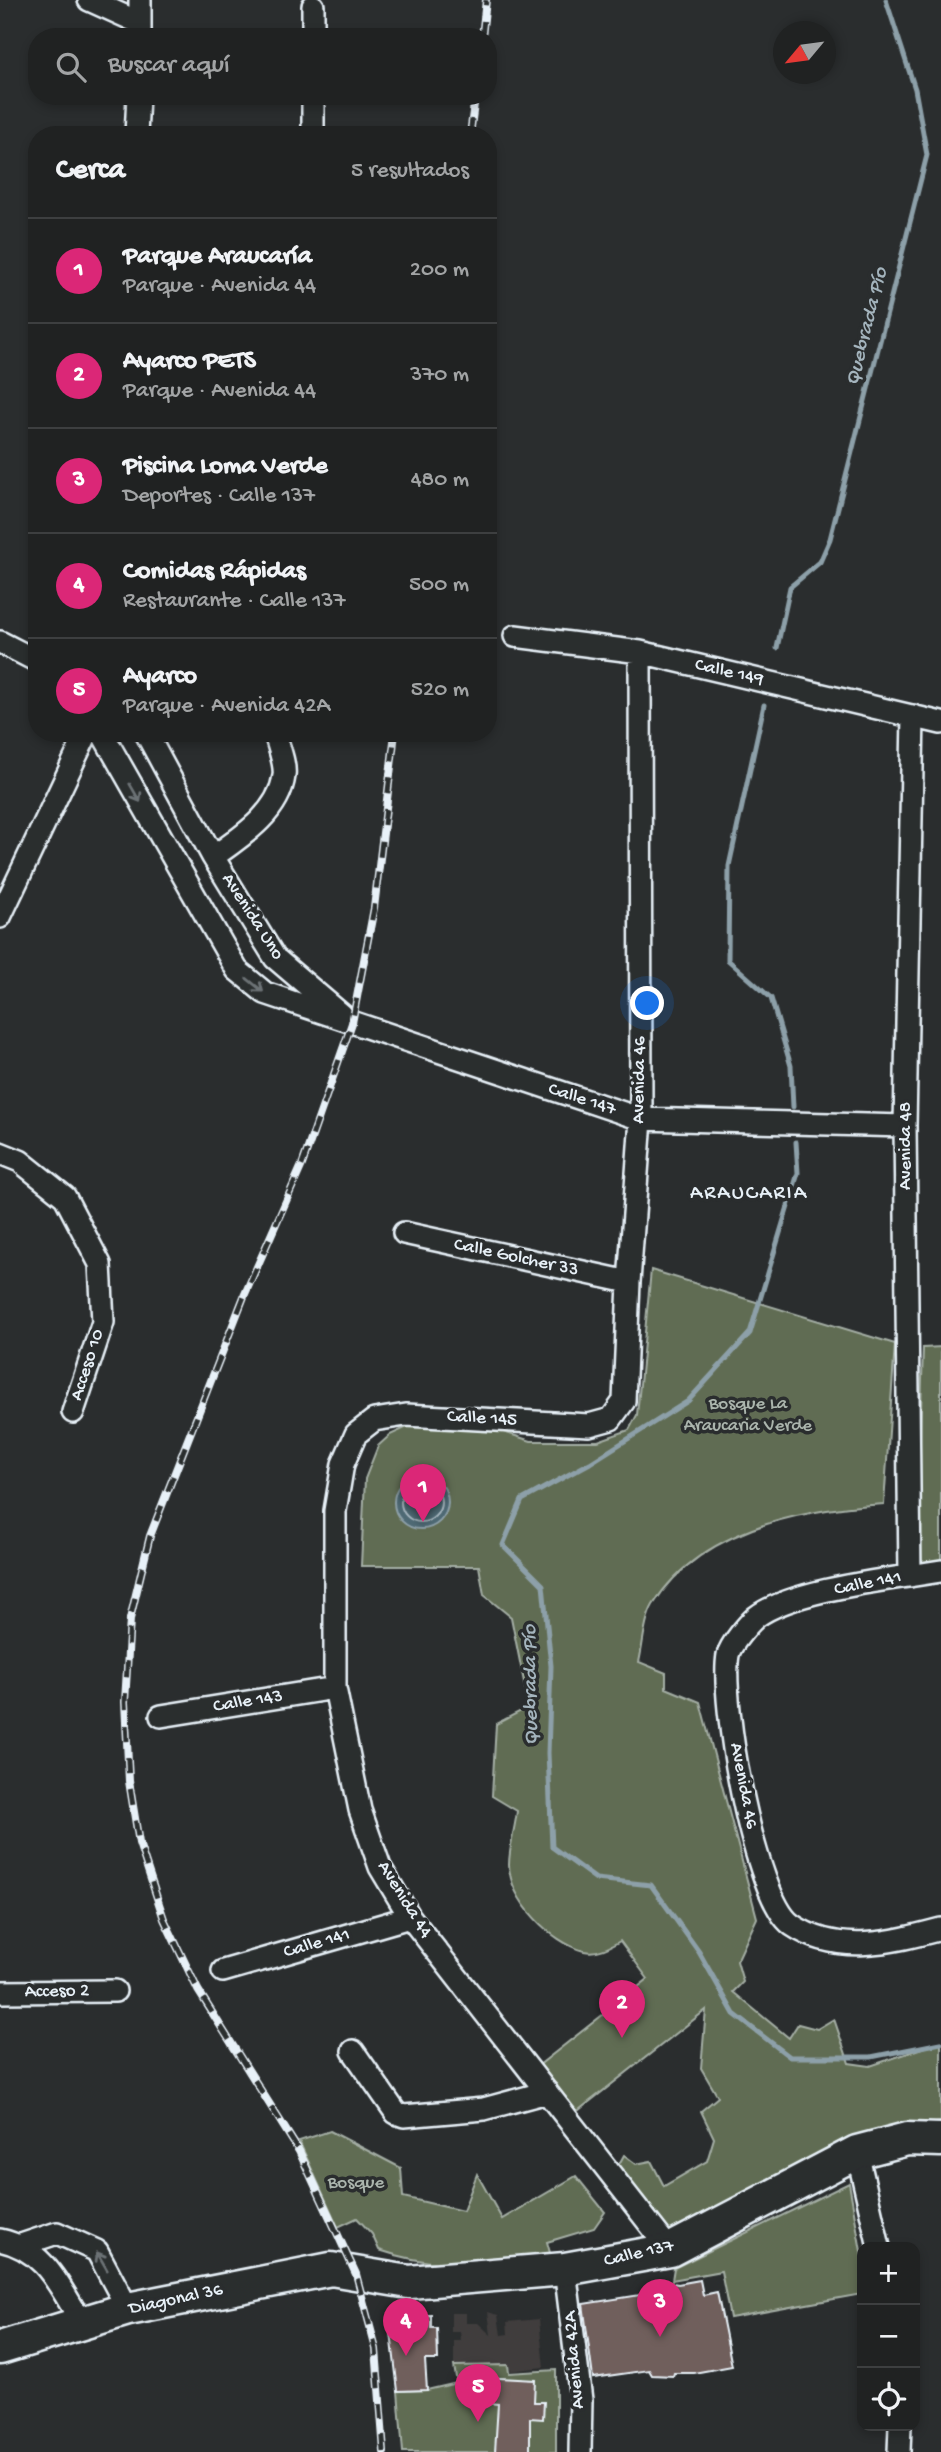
<!DOCTYPE html>
<html lang="es">
<head>
<meta charset="utf-8">
<style>
	:root { --surface:#202222; --page:#282a2a; --text:#f1f3f6; --muted:#a2a4a5; --line:#3d3f40; --accent:#db2777 }
	body { margin:0; font-family:"Gochi Hand",sans-serif; background:var(--page); color:var(--text) }
	.controls { position:absolute; right:21px; bottom:21px; display:grid; overflow:hidden; border-radius:14px; box-shadow:0 4px 10px #0003 }
	.controls button { width:63px; height:63px; display:grid; place-items:center; padding:0; border:0; border-bottom:2px solid var(--line); background:var(--surface); color:var(--text); font:35px sans-serif }
	.compass { position:absolute; left:773px; top:21px; width:63px; height:63px; border-radius:50%; background:var(--surface); box-shadow:0 4px 10px #0003; rotate:241deg }
	.you { position:absolute; left:648px; top:1004px; width:24px; height:24px; margin:-18px; border:5px solid #fff; border-radius:50%; background:#1a73e8; box-shadow:0 0 0 10px #1a73e833 }
	.badge { display:grid; place-items:center; width:46px; height:46px; border-radius:50%; background:var(--accent); color:#fff; font-size:23px; font-weight:700 }
	.pin { position:absolute; translate:-50% -58px; filter:drop-shadow(0 2px 4px #0008) }
	.pin::after { content:''; position:absolute; top:37px; width:24px; height:21px; background:inherit; clip-path:polygon(0 0,100% 0,50% 100%) }
	.list { margin:0; padding:0; list-style:none }
	h2 { display:flex; justify-content:space-between; align-items:center; height:91px; margin:0; padding:0 28px; font-size:30px }
	h2 small { font-size:23px; font-weight:400; color:var(--muted) }
	.list li { display:grid; grid-template-columns:46px 1fr auto; gap:21px; align-items:center; box-sizing:border-box; height:105px; padding:0 28px; border-top:2px solid var(--line) }
	.list b { display:block; font-size:26px; white-space:nowrap }
	.list p { margin:0; font-size:23px; white-space:nowrap; color:var(--muted) }
	.list em { font-size:23px; font-style:normal; color:var(--muted) }
	.icon { flex:none; width:38px; height:38px; fill:none; stroke:currentColor; stroke-width:2; stroke-linecap:round; stroke-linejoin:round }
	.map { position:relative; flex:none; width:941px; height:2452px; overflow:hidden }
	.search { position:absolute; background:var(--surface); box-shadow:0 4px 10px #0003; left:28px; top:28px; width:469px; height:77px; display:flex; align-items:center; gap:18px; box-sizing:border-box; padding:0 24px; border-radius:28px; color:var(--muted); font-size:26px }
	.panel { position:absolute; background:var(--surface); box-shadow:0 4px 10px #0003; left:28px; top:126px; width:469px; height:616px; border-radius:28px }
	.map>svg:first-child { display:block }
	.built { fill:#3f3c3c }
	.green { fill:#616c52; stroke:#a4aea5; stroke-width:2 }
	.water { fill:#506a75; stroke:#8da0a9; stroke-width:2 }
	.lines { fill:none; stroke-linecap:round; stroke-linejoin:round }
	.shore { stroke:#abbbc4; stroke-width:2 }
	.stream { stroke:#8da0a9; stroke-width:5 }
	.building { fill:#705e5b; stroke:#e8f1f8; stroke-width:2 }
	.street-casing { stroke:#e8f1f8; stroke-width:26 }
	.secondary-casing { stroke:#e8f1f8; stroke-width:37 }
	.street { stroke:#2a2d2e; stroke-width:21 }
	.secondary { stroke:#2a2d2e; stroke-width:32 }
	.rail-casing { stroke:#e8f1f8; stroke-width:8 }
	.rail { stroke:#2a2d2e; stroke-width:5; stroke-dasharray:16; stroke-linecap:butt }
	.oneway { stroke:#6c7275 }
	.labels { text-anchor:middle; dominant-baseline:central; stroke-width:7; stroke-linejoin:round; paint-order:stroke }
	.street-label { font-size:19px; fill:#e8f1f8; stroke:#2a2d2e }
	.park-label { font-size:19px; fill:#abb5ad; stroke:#2a2d2e }
	.water-label { font-size:21px; font-style:italic; fill:#a4b4bd; stroke:#2a2d2e }
	.neighbourhood-label { font-size:21px; letter-spacing:2px; fill:#e8f1f8; stroke:#2a2d2e }
</style>
</head>
<body>
<div class="map">
<svg width="941" height="2452" viewBox="0 0 941 2452">
	<rect width="100%" height="100%" fill="#2a2d2e"/>
	<filter id="ink" filterUnits="userSpaceOnUse"><feTurbulence type="fractalNoise" baseFrequency=".0143" numOctaves="2"/><feDisplacementMap in="SourceGraphic" scale="14" xChannelSelector="R" yChannelSelector="G"/><feConvolveMatrix kernelMatrix="1 2 1 2 8 2 1 2 1" color-interpolation-filters="sRGB"/></filter>
	<g filter="url(#ink)">
		<!-- built -->
		<path class="built" d="M488 2312 498 2315 501 2335 508 2334 507 2322 539 2319 544 2367 511 2371 507 2365 454 2366V2341H461L460 2332H451V2313H466V2323H478L491 2335Z"/>
		<!-- green -->
		<path class="green" d="M651 1270 895 1344 884 1504C802 1509 700 1529 653 1605 644 1620 643 1646 639 1662L666 1673V1688L700 1702 757 1918 737 1961 743 1982 733 1992 789 2038 798 2024 817 2029 834 2019 849 2063 870 2066 941 2042V2122L930 2124 675 2248 617 2168 624 2155 636 2164 651 2161 664 2186 707 2161 714 2138 701 2111 718 2097 701 2068 706 2010 575 2113 538 2066 648 1979 620 1941C610 1947 597 1954 584 1951 551 1942 510 1901 509 1865 509 1848 515 1828 517 1811L492 1796 496 1724 529 1707 511 1617 484 1595 479 1566H361L365 1479 378 1446 390 1435 416 1423 491 1428 531 1441H598L629 1430 637 1415Z
			M941 1347V1564L916 1567 923 1348Z
			M330 2131 401 2168 403 2197 463 2211 477 2174 502 2219 576 2176 605 2212 594 2228 547 2242 554 2267C492 2266 438 2270 379 2250L372 2234 357 2218 338 2227 299 2141Z
			M849 2183 862 2257V2294L730 2318 721 2271 672 2280 674 2268Z
			M508 2365 509 2373 556 2370V2452H403L398 2391 427 2390 457 2383 454 2366Z"/>
		<!-- water -->
		<path class="water" d="M394 1502a27 27 0 1 1 54 0a27 27 0 1 1-54 0Z"/>
		<g class="lines">
			<!-- shore -->
			<path class="shore" d="M401 1502a20 20 0 1 1 40 0a20 20 0 1 1-40 0Z"/>
			<!-- stream -->
			<path class="stream" d="M777 648 790 587 820 562 830 539 927 155 915 89 886 0
				M764 705 729 866 728 960 771 998 791 1066 793 1107
				M796 1142 798 1173 750 1333 688 1401 590 1463 522 1500 503 1545 543 1585 551 1666 548 1753 552 1847 596 1879 651 1885 699 1952 734 2014 790 2057H871L941 2043"/>
		</g>
		<!-- building -->
		<path class="building" d="M700 2280 703 2295 717 2292 732 2366 694 2373H674L673 2376 652 2375 649 2370 593 2378 583 2304 666 2291 667 2282 678 2284Z
			M431 2315V2328H437L438 2360H425L427 2390 398 2391 389 2316Z
			M480 2377 535 2380 534 2402H544L543 2419 530 2418V2452H495L498 2404 478 2402Z"/>
		<g class="lines">
			<defs>
				<path id="street" d="M89 0 140 23
					M313 6V37
					M140 35V0
					M313 96V135
					M136 135 138 96
					M515 636 640 652 941 723
					M0 642 37 661
					M640 652 641 1119 629 1282 624 1401 611 1419 589 1425 406 1415 374 1420 356 1434 343 1464 335 1511V1688L360 1810 380 1867 410 1917 670 2250
					M102 733 237 970 265 993 641 1119 905 1126
					M146 733 213 857 275 958 342 1015
					M213 857C241 837 279 813 284 776 286 764 278 746 275 733
					M0 917 87 733
					M0 1153 20 1161 65 1197 100 1264 103 1322 73 1412
					M404 1233 629 1282
					M941 1571C893 1579 793 1589 756 1617 748 1624 730 1645 728 1655 720 1700 754 1899 792 1925 838 1956 892 1942 941 1929
					M910 1576 905 1126 913 716
					M161 1716 335 1688
					M223 1971 410 1917
					M0 1992 115 1991
					M353 2051 396 2113 404 2116 484 2109 547 2092
					M857 2152 879 2247
					M0 2240C46 2250 59 2286 82 2323
					M21 2245 57 2233 97 2251 128 2309
					M565 2269 581 2400 580 2452
					M899 2452 900 2426"/>
				<path id="secondary" d="M0 2348 128 2309 331 2269 409 2282 565 2269 670 2250 857 2152 907 2139 941 2140"/>
			</defs>
			<!-- street casing -->
			<use href="#street" class="street-casing"/>
			<!-- secondary casing -->
			<use href="#secondary" class="secondary-casing"/>
			<!-- street -->
			<use href="#street" class="street"/>
			<!-- secondary -->
			<use href="#secondary" class="secondary"/>
			<defs>
				<path id="rail" d="M482 37 486 0
					M470 135 475 96
					M384 2452 376 2349 356 2274 299 2151 198 1990 164 1919 139 1843 129 1781 125 1702 130 1619 150 1536 245 1294 302 1165 352 1023 374 908 395 733"/>
			</defs>
			<!-- rail casing -->
			<use href="#rail" class="rail-casing"/>
			<!-- rail -->
			<use href="#rail" class="rail"/>
		</g>
		<!-- one-way arrows -->
		<defs><path id="oneway-shaft" d="M-6 0H5M1.5-3L5.5 0L1.5 3" fill="none" stroke-width="1.6" stroke-linecap="round" stroke-linejoin="round" transform="scale(1.75)"/></defs>
		<g class="oneway">
			<use href="#oneway-shaft" transform="translate(135 793) rotate(60)"/>
			<use href="#oneway-shaft" transform="translate(255 985) rotate(39)"/>
			<use href="#oneway-shaft" transform="translate(102 2261) rotate(-120)"/>
		</g>
	</g>
	<g class="labels">
		<!-- street labels -->
		<g class="street-label">
			<text transform="translate(729 673) rotate(13)">Calle 149</text>
			<text transform="translate(252 917) rotate(57)">Avenida Uno</text>
			<text transform="translate(640 1080) rotate(-89)">Avenida 46</text>
			<text transform="translate(582 1100) rotate(18)">Calle 147</text>
			<text transform="translate(906 1146) rotate(-90)">Avenida 48</text>
			<text transform="translate(516 1258) rotate(12)">Calle Golcher 33</text>
			<text transform="translate(88 1365) rotate(-72)">Acceso 10</text>
			<text transform="translate(482 1419) rotate(3)">Calle 145</text>
			<text transform="translate(868 1584) rotate(-11)">Calle 141</text>
			<text transform="translate(248 1702) rotate(-9)">Calle 143</text>
			<text transform="translate(743 1786) rotate(79)">Avenida 46</text>
			<text transform="translate(404 1900) rotate(58)">Avenida 44</text>
			<text transform="translate(317 1944) rotate(-16)">Calle 141</text>
			<text transform="translate(57 1992) rotate(-1)">Acceso 2</text>
			<text transform="translate(639 2254) rotate(-13)">Calle 137</text>
			<text transform="translate(176 2300) rotate(-12)">Diagonal 36</text>
			<text transform="translate(575 2360) rotate(-95)">Avenida 42A</text>
		</g>
		<!-- park labels -->
		<g class="park-label">
			<text x="748" y="1404">Bosque La<tspan x="748" dy="22">Araucaria Verde</tspan></text>
			<text x="356" y="2183">Bosque</text>
		</g>
		<!-- water labels -->
		<g class="water-label">
			<text transform="translate(868 327) rotate(-76)">Quebrada Pío</text>
			<text transform="translate(532 1685) rotate(-91)">Quebrada Pío</text>
		</g>
		<!-- neighbourhood labels -->
		<g class="neighbourhood-label">
			<text x="749" y="1194">ARAUCARIA</text>
		</g>
	</g>
</svg>
<div class="controls">
<button>+</button>
<button>−</button>
<button><svg class="icon" aria-label="locate" viewBox="0 0 24 24"><circle cx="12" cy="12" r="6"/><path d="M12 2v4M12 18v4M2 12h4M18 12h4"/></svg></button>
</div>
<svg class="compass" viewBox="-18 -18 36 36"><path d="M0-13l5 13h-10z" fill="#e53935"/><path d="M0 13l5-13h-10z" fill="#a2a4a5"/></svg>
<div class="you"></div>
<div class="pin badge" style="left:423px;top:1522px">1</div>
<div class="pin badge" style="left:622px;top:2038px">2</div>
<div class="pin badge" style="left:660px;top:2337px">3</div>
<div class="pin badge" style="left:406px;top:2356px">4</div>
<div class="pin badge" style="left:478px;top:2422px">5</div>
<div class="search"><svg class="icon" aria-label="search" viewBox="0 0 24 24"><circle cx="10" cy="10" r="6"/><path d="M15 15l6 6"/></svg>Buscar aquí</div>
<section class="panel">
<h2>Cerca<small>5 resultados</small></h2>
<ul class="list">
<li><span class="badge">1</span><div><b>Parque Araucaría</b><p>Parque · Avenida 44</p></div><em>200 m</em></li>
<li><span class="badge">2</span><div><b>Ayarco PETS</b><p>Parque · Avenida 44</p></div><em>370 m</em></li>
<li><span class="badge">3</span><div><b>Piscina Loma Verde</b><p>Deportes · Calle 137</p></div><em>480 m</em></li>
<li><span class="badge">4</span><div><b>Comidas Rápidas</b><p>Restaurante · Calle 137</p></div><em>500 m</em></li>
<li><span class="badge">5</span><div><b>Ayarco</b><p>Parque · Avenida 42A</p></div><em>520 m</em></li>
</ul>
</section>
</div>
</body>
</html>
